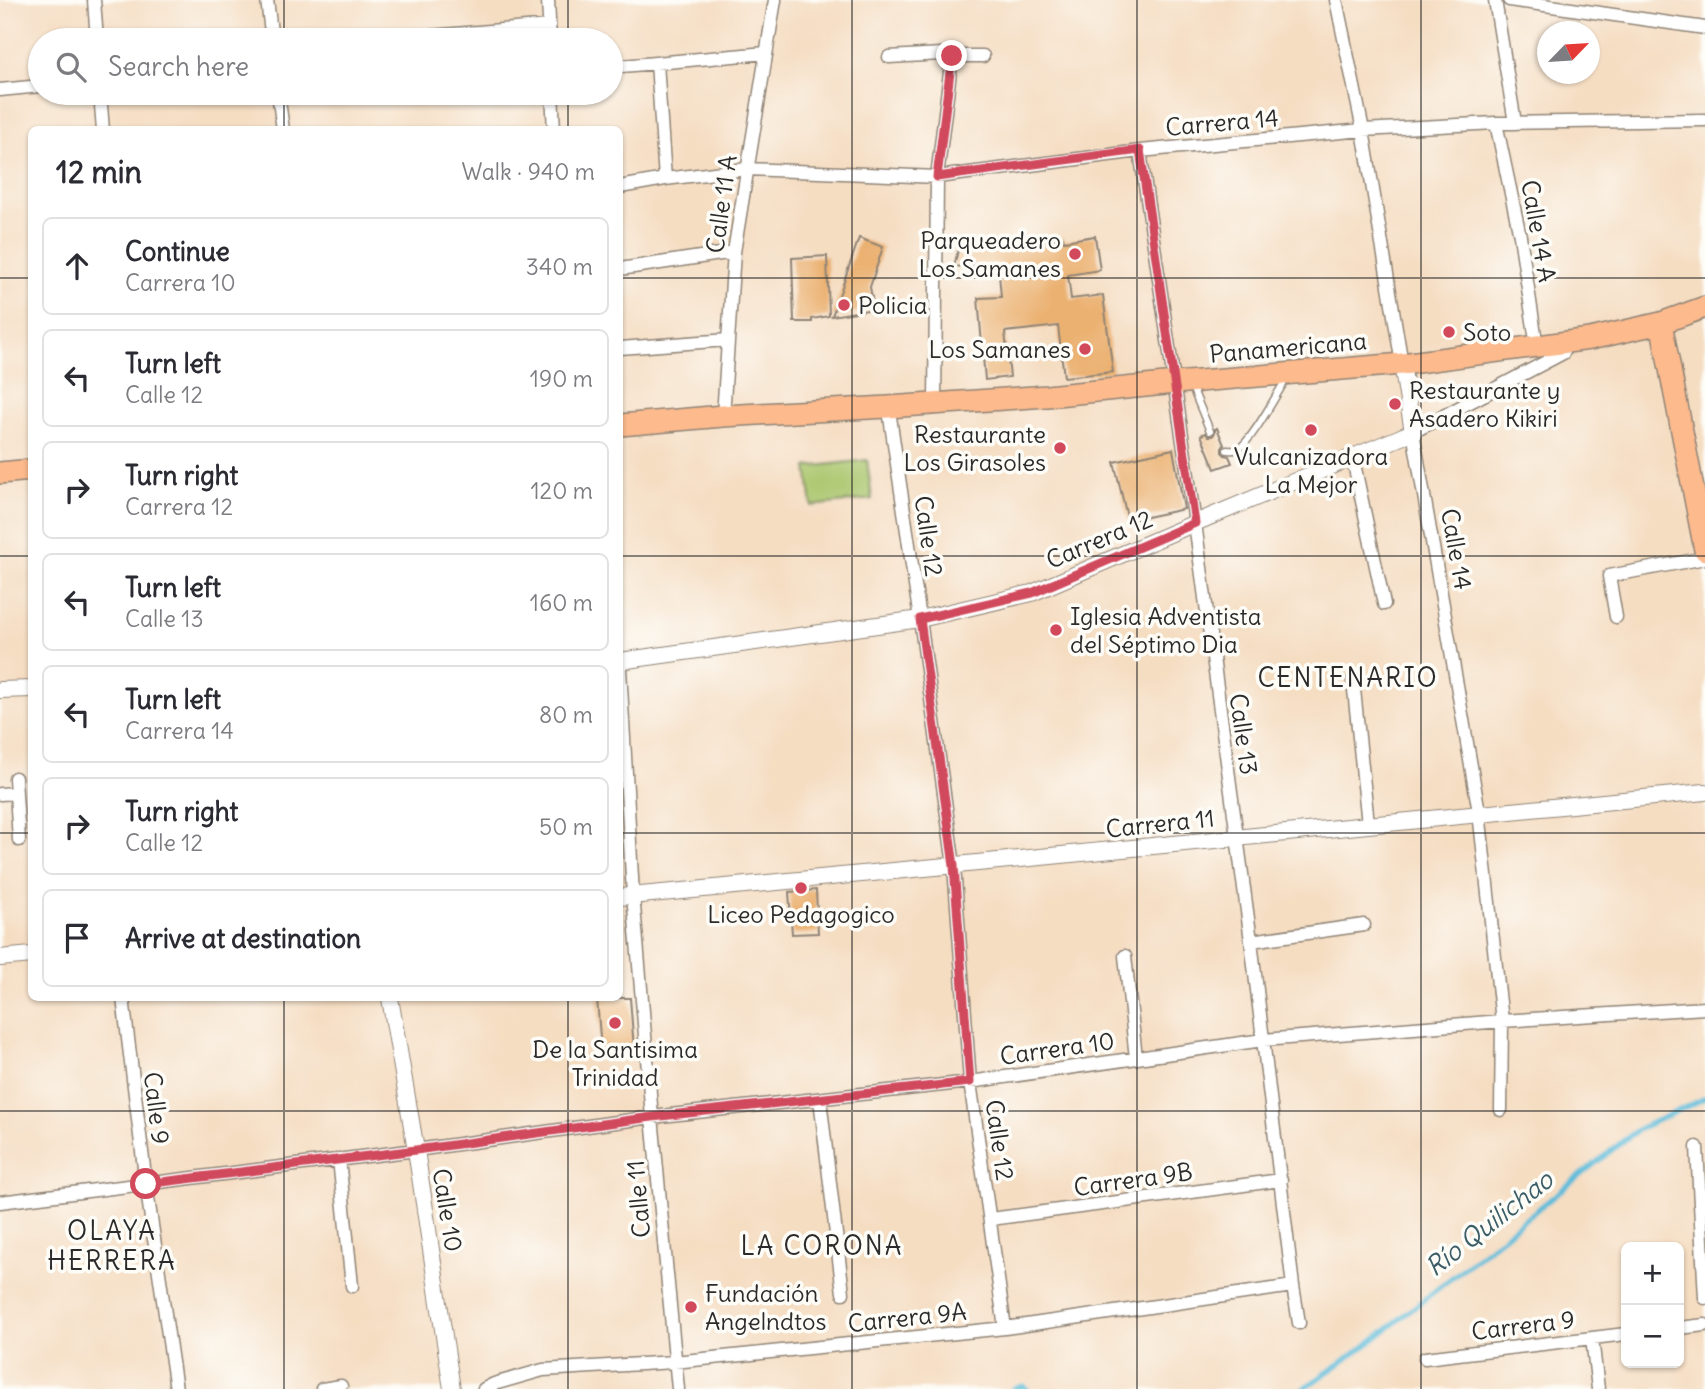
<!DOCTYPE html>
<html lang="en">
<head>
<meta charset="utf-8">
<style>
	:root { --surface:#fff; --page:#f2f2f3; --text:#2b2b33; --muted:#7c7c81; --line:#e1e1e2 }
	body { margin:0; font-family:Delius,sans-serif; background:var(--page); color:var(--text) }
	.controls { position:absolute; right:21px; bottom:21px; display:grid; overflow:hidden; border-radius:10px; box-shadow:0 2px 5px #0004 }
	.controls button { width:63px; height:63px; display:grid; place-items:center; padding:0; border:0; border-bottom:2px solid var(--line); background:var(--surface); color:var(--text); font:35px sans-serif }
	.compass { position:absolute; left:1537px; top:21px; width:63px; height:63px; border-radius:50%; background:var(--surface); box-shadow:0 2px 5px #0004; rotate:65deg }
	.stop { position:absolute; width:21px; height:21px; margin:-16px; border:5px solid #d1495b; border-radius:50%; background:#fff }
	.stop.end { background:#d1495b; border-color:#fff; box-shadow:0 2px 7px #0008 }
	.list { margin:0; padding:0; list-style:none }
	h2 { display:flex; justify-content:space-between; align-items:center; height:91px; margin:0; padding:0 28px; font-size:30px }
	h2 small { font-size:23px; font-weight:400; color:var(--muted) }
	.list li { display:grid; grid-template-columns:46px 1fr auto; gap:21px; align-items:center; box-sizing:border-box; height:98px; margin:0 14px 14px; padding:0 14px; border:2px solid var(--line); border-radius:10px }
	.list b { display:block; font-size:26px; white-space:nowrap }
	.list p { margin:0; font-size:23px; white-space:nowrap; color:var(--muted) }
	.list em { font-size:23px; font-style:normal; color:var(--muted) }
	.icon { flex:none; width:38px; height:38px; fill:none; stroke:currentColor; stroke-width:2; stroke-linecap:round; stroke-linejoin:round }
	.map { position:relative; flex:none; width:1705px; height:1389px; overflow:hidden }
	.search { position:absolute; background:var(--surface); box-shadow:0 2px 5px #0004; left:28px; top:28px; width:595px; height:77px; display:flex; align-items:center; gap:18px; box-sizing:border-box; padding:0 24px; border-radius:38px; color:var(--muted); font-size:26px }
	.panel { position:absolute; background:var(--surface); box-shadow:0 2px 5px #0004; left:28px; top:126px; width:595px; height:875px; border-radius:10px }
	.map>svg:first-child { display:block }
	.green { fill:#aac66d; stroke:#6a784c; stroke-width:2 }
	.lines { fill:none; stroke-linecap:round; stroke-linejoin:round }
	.stream { stroke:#5cbcda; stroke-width:5 }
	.building { fill:#ebb171 }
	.service-casing { stroke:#908476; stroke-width:9 }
	.minor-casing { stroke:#908476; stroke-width:15 }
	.tertiary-casing { stroke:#908476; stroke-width:18 }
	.primary-casing { stroke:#908476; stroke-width:24 }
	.service { stroke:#fff; stroke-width:6 }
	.minor { stroke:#fff; stroke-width:12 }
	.tertiary { stroke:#fff; stroke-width:16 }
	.primary { stroke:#fcba8d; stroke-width:21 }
	.route { stroke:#d1495b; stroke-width:9 }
	.grid { fill:none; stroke:#2b2b2b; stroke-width:2; stroke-opacity:0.55 }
	.poi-dot { fill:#d1495b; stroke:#fdfcf7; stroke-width:2.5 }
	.labels { text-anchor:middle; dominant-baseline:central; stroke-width:7; stroke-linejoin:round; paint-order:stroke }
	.street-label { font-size:24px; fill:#2b2b2b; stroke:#fdfcf7 }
	.poi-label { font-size:24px; fill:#2b2b2b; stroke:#fdfcf7; text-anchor:start }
	.neighbourhood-label { font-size:26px; letter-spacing:2px; fill:#2b2b2b; stroke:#fdfcf7 }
	.water-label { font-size:26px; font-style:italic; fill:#3c5e68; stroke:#fdfcf7 }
</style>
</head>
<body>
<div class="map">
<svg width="1705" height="1389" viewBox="0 0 1705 1389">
	<rect width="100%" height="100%" fill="#fdfcf7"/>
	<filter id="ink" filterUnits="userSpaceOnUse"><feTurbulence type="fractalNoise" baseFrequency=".0143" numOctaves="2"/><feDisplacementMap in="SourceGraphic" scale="14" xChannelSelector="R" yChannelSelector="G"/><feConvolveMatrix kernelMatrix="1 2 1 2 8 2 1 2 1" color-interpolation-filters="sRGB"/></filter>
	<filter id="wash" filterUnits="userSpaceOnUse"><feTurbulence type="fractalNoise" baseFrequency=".00686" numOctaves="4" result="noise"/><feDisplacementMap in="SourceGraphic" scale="28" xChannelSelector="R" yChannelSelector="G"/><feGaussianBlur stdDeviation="1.57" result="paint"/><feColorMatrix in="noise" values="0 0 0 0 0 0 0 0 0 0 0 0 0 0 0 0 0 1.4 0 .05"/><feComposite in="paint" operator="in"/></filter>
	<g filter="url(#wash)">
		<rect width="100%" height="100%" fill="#f5ddc2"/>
		<!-- green -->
		<path class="green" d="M867 460 872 499 812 506 807 467Z"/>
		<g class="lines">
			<!-- stream -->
			<path class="stream" d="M1013 1389 1023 1386 1027 1389
				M1303 1389 1367 1345 1637 1130 1705 1098"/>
		</g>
		<g id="blocks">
			<!-- building -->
			<path class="building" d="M1095 236 1100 270 1068 275 1071 299 1103 295 1113 372 1064 377 1058 326 1005 332 1010 377 985 380 978 298 1001 297 998 263 954 267 958 250 1048 240 1063 237 1064 241Z
				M859 238 883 247 870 287 874 309 832 316Z
				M827 256 829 316 812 319V322H794L792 258Z
				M1217 428 1224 445 1222 448V452L1225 455 1229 456 1232 463 1215 469 1201 435 1205 433 1209 436H1213L1215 432V429Z
				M1173 449 1184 509 1128 521 1114 462Z
				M816 890 818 933 792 934 789 892Z
				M597 998H630L634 1049 601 1051Z"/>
		</g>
	</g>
	<g filter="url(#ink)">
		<use href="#blocks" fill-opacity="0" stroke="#908476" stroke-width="2"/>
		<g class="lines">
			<defs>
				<path id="service" d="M1194 392 1210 431
					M1227 450C1232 450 1233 451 1238 449 1252 441 1274 398 1284 383"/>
				<path id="minor" d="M94 0 97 40
					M267 0 272 40
					M548 0 550 40
					M1336 0 1363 130 1402 364
					M1495 0 1515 123
					M1509 0 1705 28
					M384 40 549 26
					M889 57 942 54 952 56H983
					M657 63 665 179
					M611 67 766 53
					M0 90 40 86
					M100 93 103 130
					M278 93 283 130
					M552 93 554 130
					M1496 123 1520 236 1537 347
					M1140 151 1195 523 1251 941 1293 1286 1299 1323
					M620 187 665 179 747 169 937 177 1140 151 1363 130 1496 123 1705 120
					M620 269 734 252
					M620 348 728 340
					M935 403 937 177 952 56
					M723 416 734 252 775 0
					M890 417 920 619 954 866 970 1082 1005 1328
					M1353 459 1384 604
					M1616 617 1609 576 1705 558
					M620 669 633 895 652 1117 678 1389
					M1353 680 1368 824
					M15 778 19 840
					M0 794 16 793
					M1251 941 1364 925
					M1125 956 1136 1058
					M123 998 146 1184 176 1389
					M820 1099 843 1293
					M1501 1110 1502 1021 1479 812 1413 432 1563 353
					M1697 1147 1705 1298
					M339 1159 352 1286
					M0 1202 416 1150 652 1117 970 1082 1263 1040 1502 1021 1705 1008
					M991 1219 1281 1180
					M1679 1328 1705 1325
					M1592 1338 1598 1389
					M1425 1358 1626 1334
					M322 1389 341 1386
					M484 1389 494 1384 543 1370 674 1362 1005 1328 1293 1286"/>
				<path id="tertiary" d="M620 661 920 619 1032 593 1195 523 1413 432 1402 364
					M0 690 32 689
					M620 897C982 865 1343 825 1705 792
					M0 958 32 955
					M390 998 416 1150 452 1389"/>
				<path id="primary" d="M1663 333 1705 550
					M620 425 723 416 888 407 1047 396 1175 383 1402 364 1590 339 1661 323 1705 307
					M0 473 32 470"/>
			</defs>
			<!-- service casing -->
			<use href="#service" class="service-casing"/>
			<!-- minor casing -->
			<use href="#minor" class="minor-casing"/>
			<!-- tertiary casing -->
			<use href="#tertiary" class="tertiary-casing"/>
			<!-- primary casing -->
			<use href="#primary" class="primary-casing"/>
			<!-- service -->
			<use href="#service" class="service"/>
			<!-- minor -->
			<use href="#minor" class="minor"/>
			<!-- tertiary -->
			<use href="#tertiary" class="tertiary"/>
			<!-- primary -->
			<use href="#primary" class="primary"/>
		</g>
	</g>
	<g class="lines" filter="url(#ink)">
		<!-- route -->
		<path class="route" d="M146 1184 416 1150 652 1117 970 1082 954 866 920 619 1032 593 1195 523 1140 150 937 177 952 56"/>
	</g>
	<!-- grid -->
	<path class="grid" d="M284 0V40M568 0V40M852 0V1389M1137 0V1389M1421 0V1389M284 93V130M568 93V130M0 278H32M620 278H1705M0 556H32M620 556H1705M0 833H32M620 833H1705M284 998V1389M568 998V1389M0 1111H1705"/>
	<!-- markers -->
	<g class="poi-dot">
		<circle cx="1075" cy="254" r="7"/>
		<circle cx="844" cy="305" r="7"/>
		<circle cx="1449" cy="332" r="7"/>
		<circle cx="1085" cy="349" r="7"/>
		<circle cx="1395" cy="404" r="7"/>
		<circle cx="1311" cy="430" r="7"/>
		<circle cx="1060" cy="448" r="7"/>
		<circle cx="1056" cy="630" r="7"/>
		<circle cx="801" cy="888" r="7"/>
		<circle cx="615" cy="1023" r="7"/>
		<circle cx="691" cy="1307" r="7"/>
	</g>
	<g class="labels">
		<!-- street labels -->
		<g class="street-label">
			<text transform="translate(1222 122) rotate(-5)">Carrera 14</text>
			<text transform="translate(721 204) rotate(-82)">Calle 11 A</text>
			<text transform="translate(1539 231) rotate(80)">Calle 14 A</text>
			<text transform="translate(1288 347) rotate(-5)">Panamericana</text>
			<text transform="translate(929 536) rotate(82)">Calle 12</text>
			<text transform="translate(1099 539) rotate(-23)">Carrera 12</text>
			<text transform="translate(1457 549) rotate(80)">Calle 14</text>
			<text transform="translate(1244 734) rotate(82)">Calle 13</text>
			<text transform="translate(1160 823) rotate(-6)">Carrera 11</text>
			<text transform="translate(1057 1048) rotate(-8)">Carrera 10</text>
			<text transform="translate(157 1108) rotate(83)">Calle 9</text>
			<text transform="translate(1000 1140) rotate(82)">Calle 12</text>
			<text transform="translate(1133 1179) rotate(-8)">Carrera 9B</text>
			<text transform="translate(638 1199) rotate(-95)">Calle 11</text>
			<text transform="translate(448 1210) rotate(81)">Calle 10</text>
			<text transform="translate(907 1317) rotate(-6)">Carrera 9A</text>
			<text transform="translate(1523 1325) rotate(-7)">Carrera 9</text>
		</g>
		<!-- poi labels -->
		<g class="poi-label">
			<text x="1061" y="240" text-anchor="end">Parqueadero<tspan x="1061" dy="28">Los Samanes</tspan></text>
			<text x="858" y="305">Policia</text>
			<text x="1463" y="332">Soto</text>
			<text x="1071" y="349" text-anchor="end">Los Samanes</text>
			<text x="1409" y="390">Restaurante y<tspan x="1409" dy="28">Asadero Kikiri</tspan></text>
			<text x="1046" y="434" text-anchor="end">Restaurante<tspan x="1046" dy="28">Los Girasoles</tspan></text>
			<text x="1311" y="456" text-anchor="middle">Vulcanizadora<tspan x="1311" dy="28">La Mejor</tspan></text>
			<text x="1070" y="616">Iglesia Adventista<tspan x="1070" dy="28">del Séptimo Dia</tspan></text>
			<text x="801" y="914" text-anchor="middle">Liceo Pedagogico</text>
			<text x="615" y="1049" text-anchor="middle">De la Santisima<tspan x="615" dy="28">Trinidad</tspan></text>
			<text x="705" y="1293">Fundación<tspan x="705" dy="28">Angelndtos</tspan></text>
		</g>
		<!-- neighbourhood labels -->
		<g class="neighbourhood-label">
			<text x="1348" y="677">CENTENARIO</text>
			<text x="112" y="1230">OLAYA<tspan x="112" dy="30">HERRERA</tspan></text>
			<text x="822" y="1245">LA CORONA</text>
		</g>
		<!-- water labels -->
		<g class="water-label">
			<text transform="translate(1489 1223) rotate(-38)">Río Quilichao</text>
		</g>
	</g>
</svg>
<div class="controls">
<button>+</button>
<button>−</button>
</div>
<svg class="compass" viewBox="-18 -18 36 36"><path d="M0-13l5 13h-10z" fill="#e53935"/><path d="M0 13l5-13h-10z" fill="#7c7c81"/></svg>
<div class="stop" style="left:146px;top:1184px"></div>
<div class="stop end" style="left:952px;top:56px"></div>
<div class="search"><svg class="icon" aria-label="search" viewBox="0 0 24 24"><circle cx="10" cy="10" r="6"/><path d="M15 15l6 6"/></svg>Search here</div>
<section class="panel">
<h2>12 min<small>Walk · 940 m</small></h2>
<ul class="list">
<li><svg class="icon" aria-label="ahead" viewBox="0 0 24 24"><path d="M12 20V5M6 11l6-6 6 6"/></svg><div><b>Continue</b><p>Carrera 10</p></div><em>340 m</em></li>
<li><svg class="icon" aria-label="left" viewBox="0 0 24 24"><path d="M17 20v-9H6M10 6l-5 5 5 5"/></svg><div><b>Turn left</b><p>Calle 12</p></div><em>190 m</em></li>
<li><svg class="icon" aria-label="right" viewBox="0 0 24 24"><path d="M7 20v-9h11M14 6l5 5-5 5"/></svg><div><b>Turn right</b><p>Carrera 12</p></div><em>120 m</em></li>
<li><svg class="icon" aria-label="left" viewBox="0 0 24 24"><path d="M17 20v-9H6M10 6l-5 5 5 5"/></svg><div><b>Turn left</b><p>Calle 13</p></div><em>160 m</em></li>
<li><svg class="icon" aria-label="left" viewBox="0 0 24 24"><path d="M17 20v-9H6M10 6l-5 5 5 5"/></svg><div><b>Turn left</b><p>Carrera 14</p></div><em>80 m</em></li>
<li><svg class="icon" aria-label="right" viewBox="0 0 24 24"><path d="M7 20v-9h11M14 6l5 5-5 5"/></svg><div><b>Turn right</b><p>Calle 12</p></div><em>50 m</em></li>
<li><svg class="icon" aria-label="arrive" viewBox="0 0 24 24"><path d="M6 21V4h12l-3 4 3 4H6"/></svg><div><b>Arrive at destination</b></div></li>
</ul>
</section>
</div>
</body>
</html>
